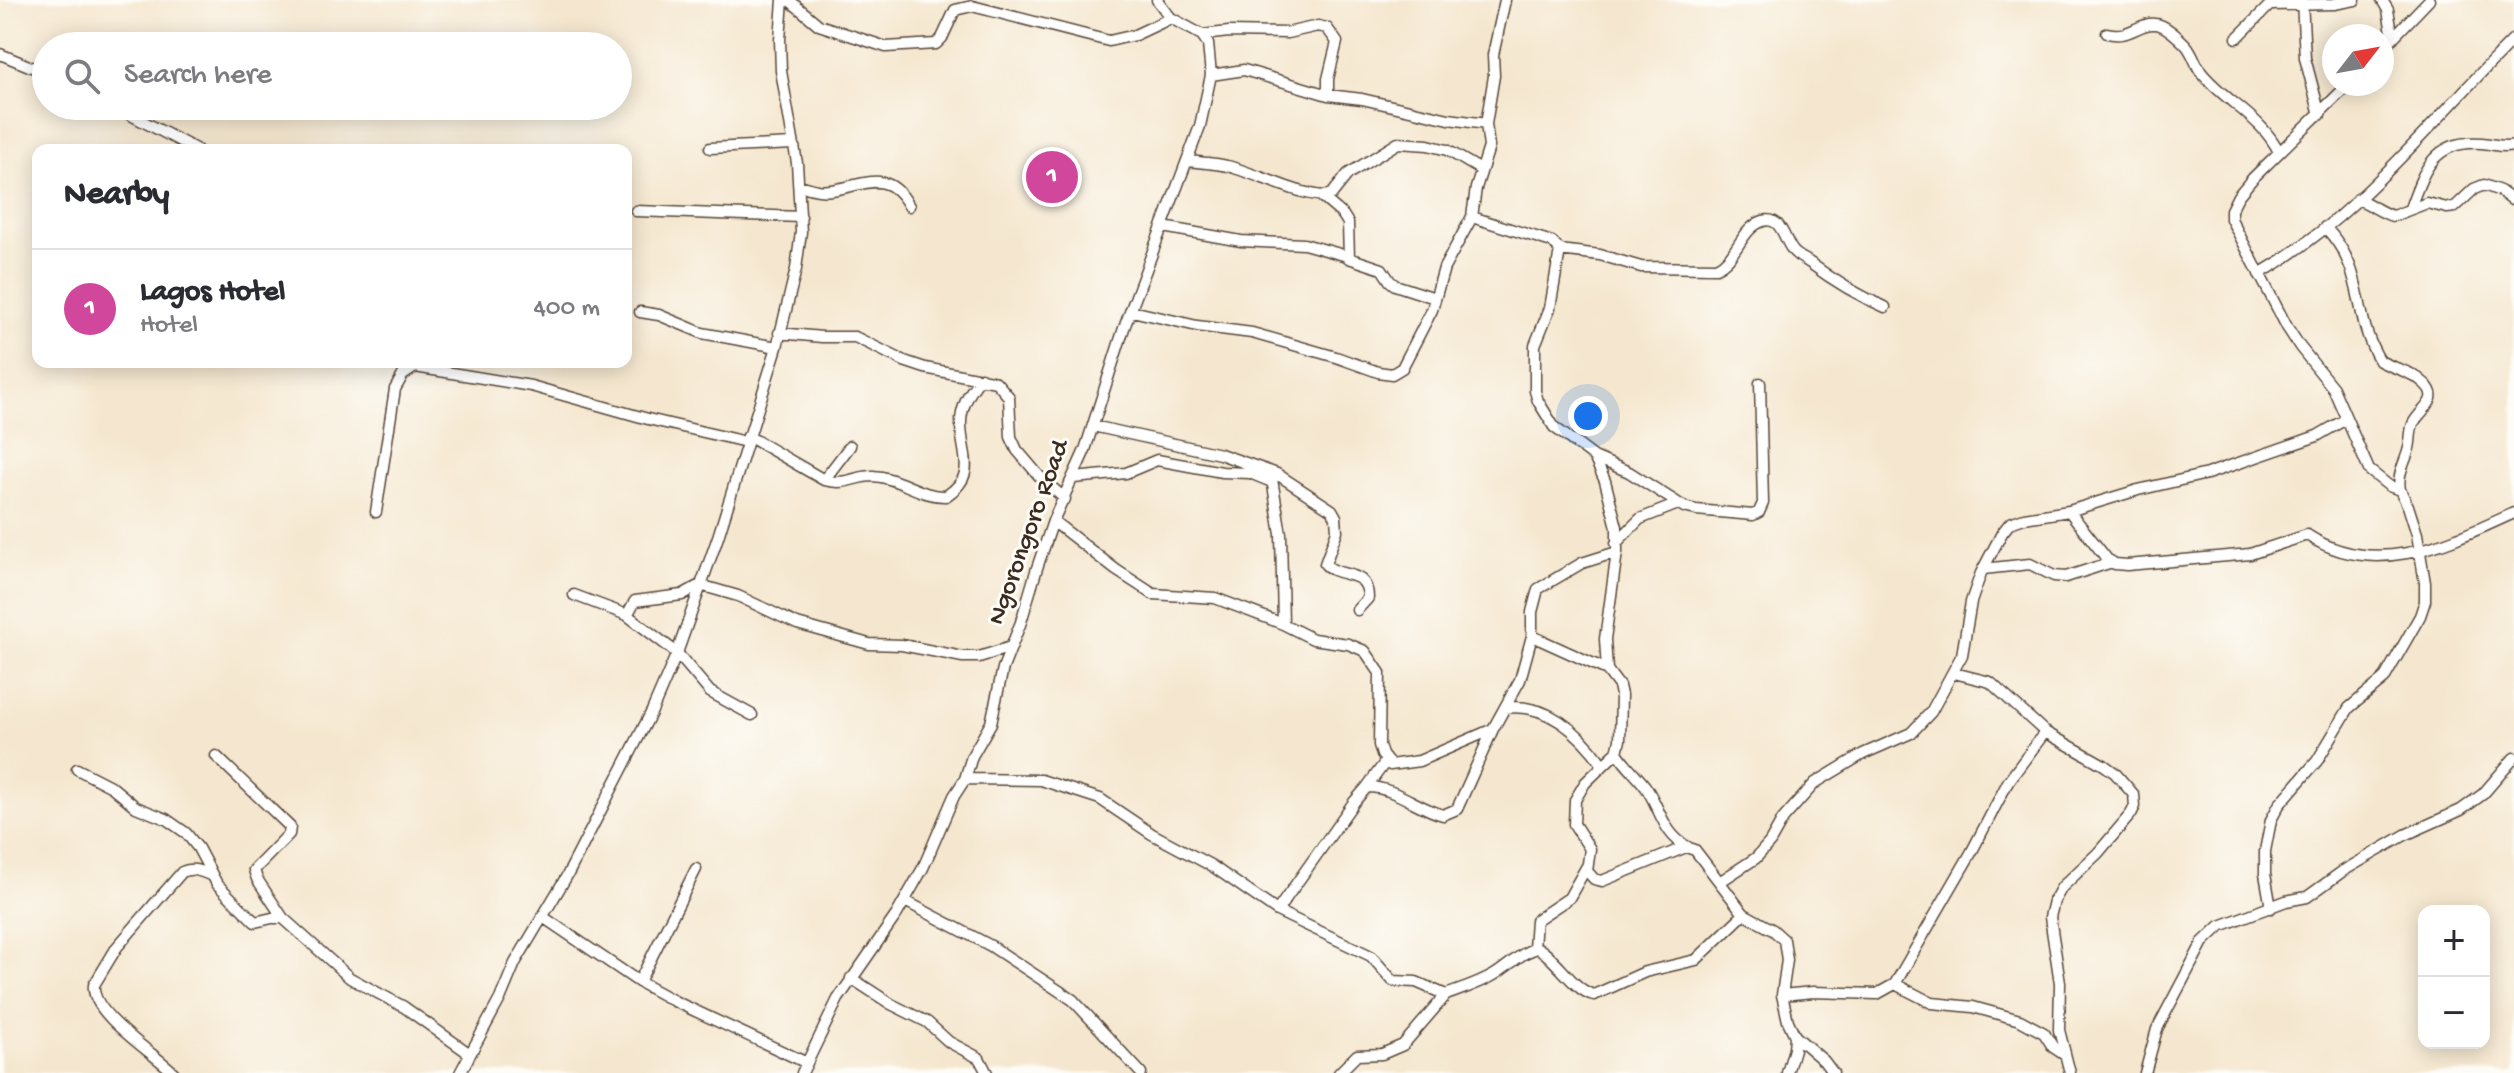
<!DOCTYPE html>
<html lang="en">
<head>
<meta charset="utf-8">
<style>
	:root { --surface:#fff; --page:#f2f2f3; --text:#2b2b33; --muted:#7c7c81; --line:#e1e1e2; --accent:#2563eb }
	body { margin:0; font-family:"Gochi Hand",sans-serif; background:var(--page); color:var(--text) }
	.controls { position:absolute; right:24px; bottom:24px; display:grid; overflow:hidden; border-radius:16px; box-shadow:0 4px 20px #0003 }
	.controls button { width:72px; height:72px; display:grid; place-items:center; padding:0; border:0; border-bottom:2px solid var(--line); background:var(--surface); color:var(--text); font:40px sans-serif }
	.compass { position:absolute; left:2322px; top:24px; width:72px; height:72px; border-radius:50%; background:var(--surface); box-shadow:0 4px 20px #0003; rotate:59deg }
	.you { position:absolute; left:1588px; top:416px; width:28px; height:28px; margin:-20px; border:6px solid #fff; border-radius:50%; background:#1a73e8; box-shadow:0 0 0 12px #1a73e833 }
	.badge { display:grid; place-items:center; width:52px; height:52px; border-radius:50%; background:var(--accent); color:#fff; font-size:26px; font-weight:700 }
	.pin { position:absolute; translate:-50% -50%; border:4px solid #fff; box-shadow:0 2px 8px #0006 }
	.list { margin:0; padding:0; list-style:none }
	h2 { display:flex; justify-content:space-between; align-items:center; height:104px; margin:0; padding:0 32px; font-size:34px }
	h2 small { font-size:26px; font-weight:400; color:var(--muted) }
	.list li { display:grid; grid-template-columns:52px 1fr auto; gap:24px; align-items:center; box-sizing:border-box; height:120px; padding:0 32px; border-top:2px solid var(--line) }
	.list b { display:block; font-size:30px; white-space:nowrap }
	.list p { margin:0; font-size:26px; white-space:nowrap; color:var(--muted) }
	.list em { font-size:26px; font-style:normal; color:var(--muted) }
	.icon { flex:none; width:44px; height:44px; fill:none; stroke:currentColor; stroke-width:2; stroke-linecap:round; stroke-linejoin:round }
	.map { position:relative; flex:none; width:2514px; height:1073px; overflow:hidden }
	.search { position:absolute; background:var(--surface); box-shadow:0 4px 20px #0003; left:32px; top:32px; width:600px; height:88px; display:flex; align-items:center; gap:20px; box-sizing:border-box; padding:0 28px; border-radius:44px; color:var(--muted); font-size:30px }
	.panel { position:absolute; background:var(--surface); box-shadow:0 4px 20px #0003; left:32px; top:144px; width:600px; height:224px; border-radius:16px }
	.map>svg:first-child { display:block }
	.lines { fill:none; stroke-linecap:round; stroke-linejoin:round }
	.minor-casing { stroke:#574639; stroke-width:13 }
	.minor { stroke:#fff; stroke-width:10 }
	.labels { text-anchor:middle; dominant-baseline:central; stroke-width:6; stroke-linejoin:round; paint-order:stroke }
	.street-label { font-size:26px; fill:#3b2a1e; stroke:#fdfcf7 }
</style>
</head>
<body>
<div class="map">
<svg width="2514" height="1073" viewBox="0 0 2514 1073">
	<rect width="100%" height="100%" fill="#fdfcf7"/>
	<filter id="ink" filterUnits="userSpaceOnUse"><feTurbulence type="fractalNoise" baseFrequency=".0125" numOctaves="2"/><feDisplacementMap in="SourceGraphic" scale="16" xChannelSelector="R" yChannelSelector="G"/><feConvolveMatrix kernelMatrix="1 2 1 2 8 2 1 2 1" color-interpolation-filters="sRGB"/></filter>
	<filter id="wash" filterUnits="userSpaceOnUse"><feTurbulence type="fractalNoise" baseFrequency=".006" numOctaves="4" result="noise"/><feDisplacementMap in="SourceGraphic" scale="32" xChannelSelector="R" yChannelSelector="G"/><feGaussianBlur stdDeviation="1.8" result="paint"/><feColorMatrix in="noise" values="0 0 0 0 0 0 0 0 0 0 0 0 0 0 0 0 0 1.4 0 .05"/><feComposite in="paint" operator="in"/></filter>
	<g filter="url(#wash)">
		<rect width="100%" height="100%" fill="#f5e7cf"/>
	</g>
	<g filter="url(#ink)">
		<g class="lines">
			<defs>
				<path id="minor" d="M789 0 819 25 886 47 936 44 942 38 955 10 972 6 1109 41 1135 35 1171 18
					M2302 0 2305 58 2320 115
					M2382 0 2388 10 2393 38
					M2107 33C2130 39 2139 22 2155 24 2165 24 2179 38 2186 45 2193 53 2195 63 2201 72 2225 102 2262 117 2279 152
					M1202 35 1229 32 1287 33 1318 26 1327 28 1337 42 1328 79V95
					M2237 38 2270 5 2334 4 2355 0
					M2382 49 2429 0
					M0 54 46 73
					M1211 75 1244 70 1328 95 1362 99 1449 119 1486 124
					M114 106 197 150
					M710 148 793 144
					M1189 161C1202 163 1215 163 1227 166 1252 171 1314 203 1332 194L1348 174 1398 143 1428 145 1447 150 1481 170
					M799 185C810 188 819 192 831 190 863 186 888 167 909 206
					M1322 197 1343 215 1348 223 1349 258 1382 269 1390 281 1395 285 1435 298
					M2357 199C2370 203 2382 214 2393 216L2427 203 2447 208 2455 207 2474 189 2484 185 2500 191 2512 200
					M2410 208C2424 170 2434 139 2482 143 2493 144 2503 148 2514 145
					M636 211 801 217
					M1472 217 1552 242 1560 250 1550 308 1535 345V391L1538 401 1554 427 1594 457 1605 481 1617 527V552L1605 639 1607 670 1619 686 1621 695 1620 740 1617 752 1585 783 1575 800 1574 824 1590 849 1587 871 1594 879 1602 881 1686 847 1695 850 1744 914 1773 930 1784 940 1787 960 1782 995 1788 1021 1795 1036 1824 1061 1833 1073
					M1163 227 1241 241 1304 244 1347 256
					M2325 227C2368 272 2351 315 2380 361 2394 369 2412 371 2424 383 2443 400 2420 409 2413 424 2410 431 2411 440 2409 448 2405 464 2397 473 2400 490
					M1560 250 1600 255 1641 267 1716 268C1737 259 1741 228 1763 221 1783 215 1784 244 1795 253 1799 257 1806 260 1810 263 1834 281 1857 295 1885 307
					M2259 274C2360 216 2432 120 2514 39
					M1132 311 1197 326 1252 333 1336 357 1378 372 1392 374 1402 368 1432 310 1444 268 1472 217 1476 188 1489 147 1486 124 1494 76 1493 55 1505 0
					M640 312 659 315 702 333 777 347
					M779 333 822 337H855L904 361 925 368 996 382 1009 397 1011 437 1017 450 1040 477 1065 499
					M409 362 415 367 531 386 648 419 746 442
					M1093 426 1220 454 1277 474 1332 510 1336 517 1337 531 1325 564C1339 580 1368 567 1368 598L1357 610
					M748 436 824 480C847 486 854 476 873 476 899 477 920 497 946 496 978 475 962 456 961 426 960 408 969 392 981 378
					M1594 457 1629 472 1684 507 1696 510 1753 515 1759 512 1763 503 1760 383
					M1074 478 1126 473 1157 460 1222 472 1250 473 1272 482
					M1272 479 1281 534 1283 624
					M824 480 850 446
					M2069 511 2107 559 2115 564 2127 565 2250 554 2307 535C2376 580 2448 543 2514 513
					M376 512 395 389 403 375 415 367
					M1053 521 1116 570 1153 594 1215 598 1283 624 1313 639 1348 644 1365 651 1380 673 1379 745 1382 755 1390 765 1419 761 1493 729
					M1616 543 1640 519 1678 504
					M1983 569 2030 564 2054 576 2066 577 2112 562
					M574 595 627 615 677 653 710 692 752 715
					M627 615 635 601 682 595 700 585 738 596 797 624 869 644 902 645 963 657H979L1011 647
					M1532 636 1607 670
					M1954 673 1990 682 2045 732 2104 765 2115 773 2134 795 2135 806 2131 814 2098 853 2062 887 2054 901 2050 917 2060 983 2059 1030 2070 1073
					M1505 708C1548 702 1580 733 1603 765
					M1617 752C1625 765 1636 774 1645 786 1660 807 1663 835 1688 847
					M216 756 290 827 289 834 254 870 257 879 283 918
					M77 769 112 787 136 807 166 819 186 833 198 848 217 884 255 922 272 918H283L350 978 404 1007 470 1054
					M965 779 1041 780 1100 799 1152 834 1212 866 1277 911 1371 956 1393 981 1416 982 1446 995C1462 989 1479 984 1494 975 1508 967 1522 951 1538 948 1557 959 1574 991 1594 995L1645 972 1696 960 1744 914
					M1367 787 1386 761
					M1721 881 1756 858 1770 842 1783 819 1815 783 1863 754 1911 733 1931 712 1962 655 1971 602 1981 573 2002 533 2010 523 2024 518 2069 511 2138 490 2207 474 2317 436 2346 419
					M905 901 991 946 1073 1000 1141 1073
					M2271 908 2265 874V851L2271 820 2279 805 2317 761 2349 708 2384 679 2420 616 2425 601V583L2417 534 2408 506 2400 490 2389 486 2369 470 2333 388 2300 347 2287 327 2231 219V210L2238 196 2253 178 2349 84
					M1277 911 1354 802 1367 787C1395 787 1417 808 1443 815L1457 809 1493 729 1520 680 1532 636V612L1538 589 1582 563 1617 552
					M543 917 639 982 674 1001 807 1063
					M1534 948 1536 920 1569 898 1587 866
					M851 978 891 1004 927 1022 949 1042 979 1058 987 1073
					M639 982 696 869
					M1895 984 1932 1003 1973 1007 2020 1020 2044 1033 2053 1047 2065 1055
					M1782 995 1813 992 1877 994 1895 984 1971 853 2008 782 2045 732
					M174 1073C156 1054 90 1014 94 985L117 947 182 872C192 867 200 871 210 875
					M460 1073 500 999 515 963 568 874 652 711 677 653 718 537 777 347 796 269 801 232 797 163 781 71 780 40 783 0
					M802 1073 838 999 897 914 923 868 954 796 965 779 972 756 991 723 1003 668 1021 622 1037 568 1053 521 1085 450 1124 328 1200 126 1211 75 1208 44 1202 35 1171 18 1157 0
					M1339 1073 1357 1055 1382 1054 1403 1045 1446 995
					M1787 1073 1794 1049 1795 1036
					M2145 1073 2157 1029 2203 942 2220 926 2286 901 2307 897 2343 871 2405 835 2461 810 2483 794 2514 758"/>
			</defs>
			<!-- minor casing -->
			<use href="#minor" class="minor-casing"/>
			<!-- minor -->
			<use href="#minor" class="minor"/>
		</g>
	</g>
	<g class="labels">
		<!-- street labels -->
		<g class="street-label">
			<text transform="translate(1030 533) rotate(-70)">Ngorongoro Road</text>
		</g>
	</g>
</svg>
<div class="controls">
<button>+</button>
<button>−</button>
</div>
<svg class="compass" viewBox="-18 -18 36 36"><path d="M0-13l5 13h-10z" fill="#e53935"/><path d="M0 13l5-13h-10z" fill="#7c7c81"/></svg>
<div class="you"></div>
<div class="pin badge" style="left:1052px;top:177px;background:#d1479c">1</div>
<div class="search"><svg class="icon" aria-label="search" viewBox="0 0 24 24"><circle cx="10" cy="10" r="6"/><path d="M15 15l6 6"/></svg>Search here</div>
<section class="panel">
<h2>Nearby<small></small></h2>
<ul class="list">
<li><span class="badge" style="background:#d1479c">1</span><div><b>Lagos Hotel</b><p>Hotel</p></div><em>400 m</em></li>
</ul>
</section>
</div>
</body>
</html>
